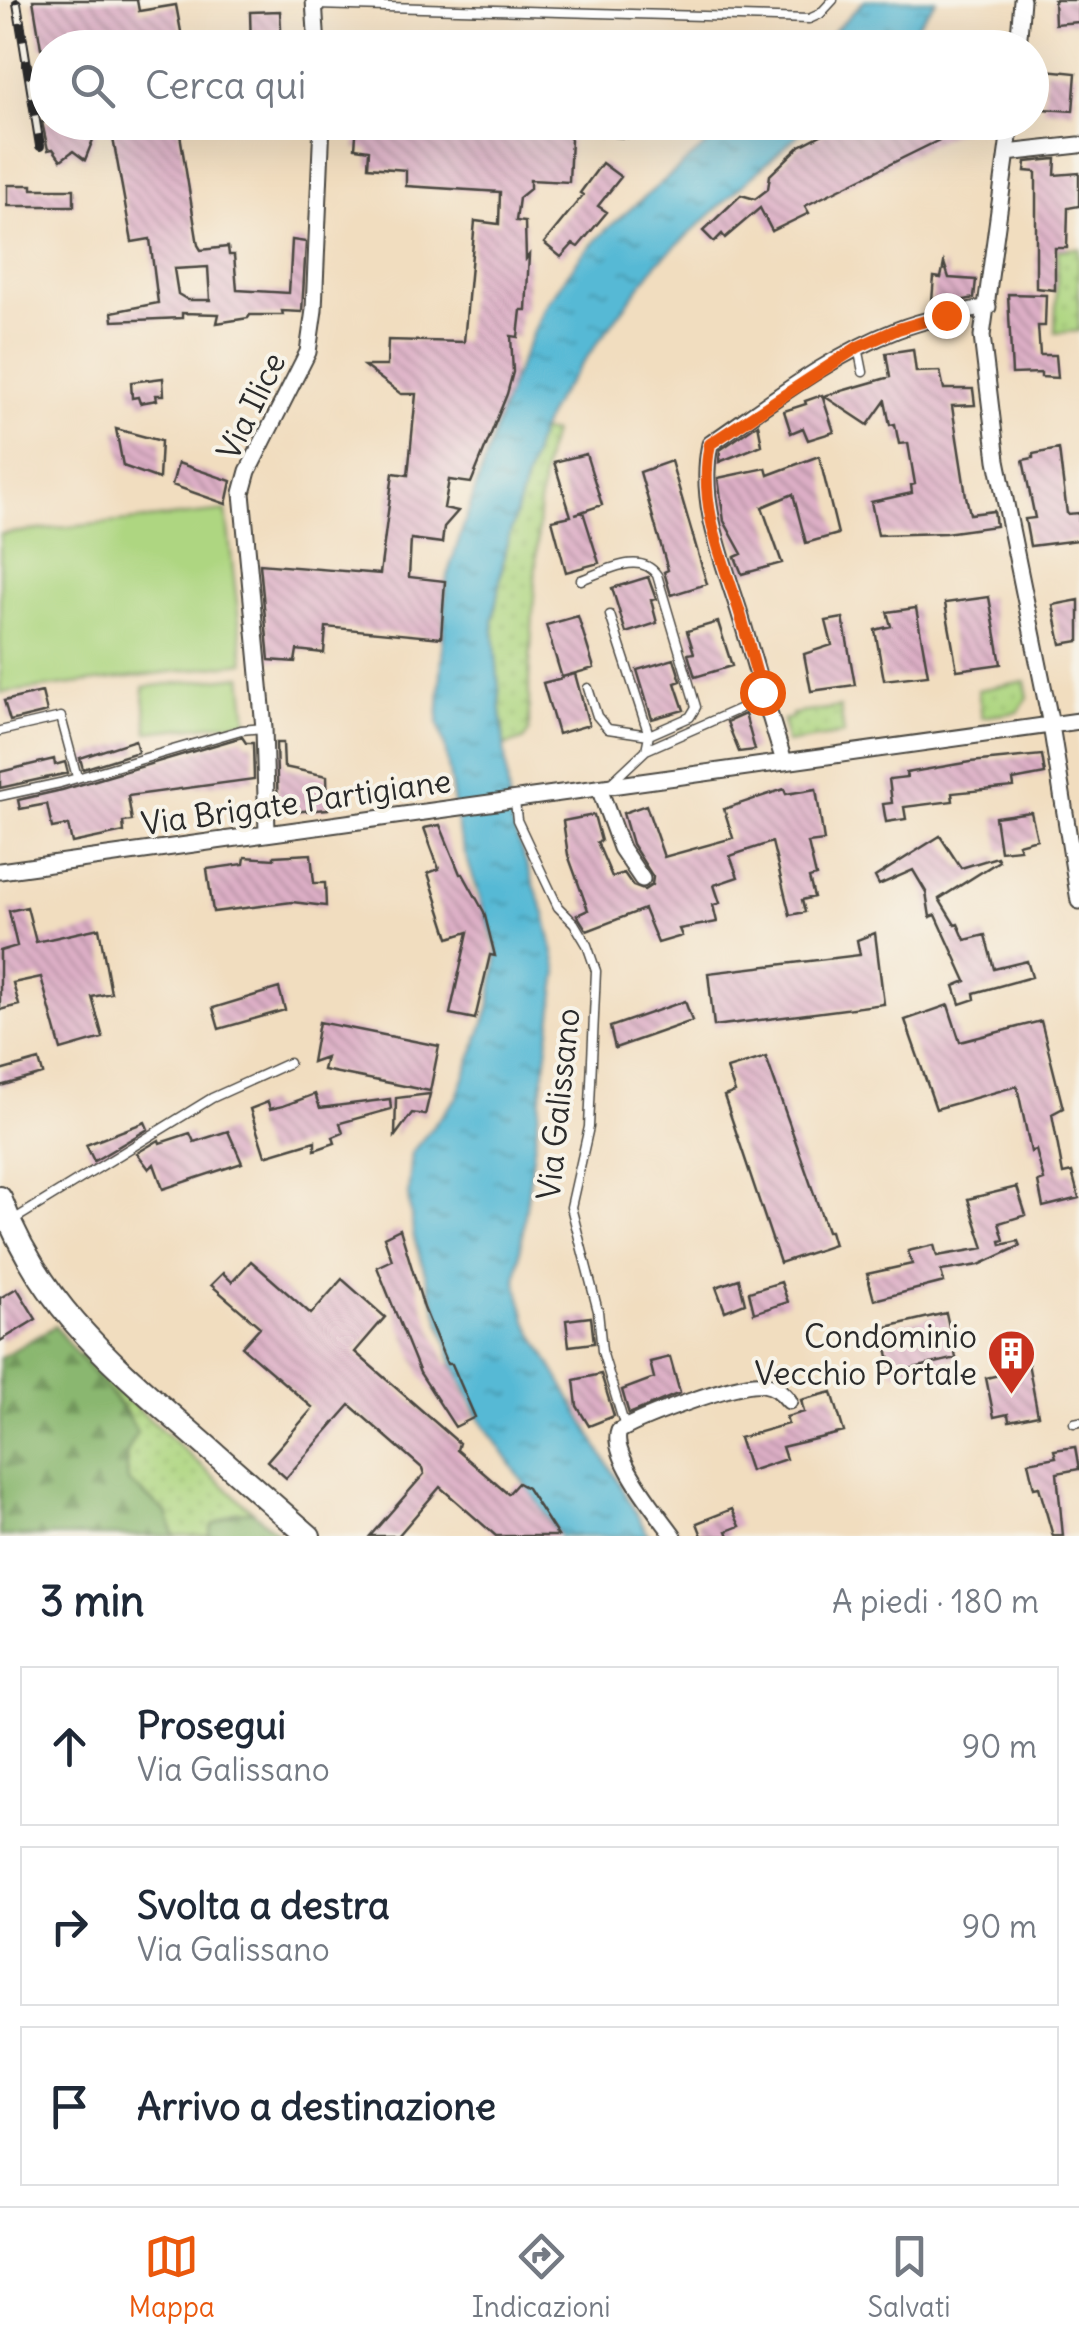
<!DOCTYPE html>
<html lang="it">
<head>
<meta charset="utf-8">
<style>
	:root { --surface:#fff; --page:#f6f6f7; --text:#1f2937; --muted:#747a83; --line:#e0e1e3; --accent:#ea580c }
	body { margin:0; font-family:Delius,sans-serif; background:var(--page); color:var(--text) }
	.stop { position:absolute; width:30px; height:30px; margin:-22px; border:8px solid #ea580c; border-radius:50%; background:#fff }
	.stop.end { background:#ea580c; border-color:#fff; box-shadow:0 2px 10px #0008 }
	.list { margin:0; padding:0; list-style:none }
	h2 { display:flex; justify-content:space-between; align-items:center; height:130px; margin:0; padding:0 40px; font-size:42px }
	h2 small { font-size:32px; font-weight:400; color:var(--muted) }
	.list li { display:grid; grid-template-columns:65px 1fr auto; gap:30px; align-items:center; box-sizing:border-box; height:160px; margin:0 20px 20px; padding:0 20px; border:2px solid var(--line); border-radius:0px }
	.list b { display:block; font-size:38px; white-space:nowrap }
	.list p { margin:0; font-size:32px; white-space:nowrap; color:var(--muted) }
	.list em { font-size:32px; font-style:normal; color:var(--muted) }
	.icon { flex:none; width:55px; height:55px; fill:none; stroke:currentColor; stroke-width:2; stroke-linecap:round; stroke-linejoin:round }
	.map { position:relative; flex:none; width:1079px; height:1536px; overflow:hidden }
	.search { position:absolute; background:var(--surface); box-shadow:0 10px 40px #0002; left:30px; right:30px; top:30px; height:110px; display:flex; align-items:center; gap:25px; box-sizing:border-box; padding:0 35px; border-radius:55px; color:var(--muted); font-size:38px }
	.sheet { height:670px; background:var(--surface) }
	nav { display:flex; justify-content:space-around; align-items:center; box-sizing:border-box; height:140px; border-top:2px solid var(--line); background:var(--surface); font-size:28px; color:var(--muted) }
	nav a { display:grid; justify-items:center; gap:5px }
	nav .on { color:var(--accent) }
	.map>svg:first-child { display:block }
	.grass { fill:url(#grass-dots); stroke:#6c8056; stroke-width:2.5 }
	.forest { fill:url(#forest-firs); stroke:#5a714d; stroke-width:2.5 }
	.pitch { fill:#aed681; stroke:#6c8056; stroke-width:2.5 }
	.water { fill:url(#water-ripples); stroke:#407280; stroke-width:2.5 }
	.building { fill:url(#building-back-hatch); fill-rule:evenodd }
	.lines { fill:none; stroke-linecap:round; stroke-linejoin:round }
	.lane-casing { stroke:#494641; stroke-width:11 }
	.street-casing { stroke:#494641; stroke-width:19 }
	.secondary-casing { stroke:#494641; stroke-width:26 }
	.lane { stroke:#fff; stroke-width:8 }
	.street { stroke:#fff; stroke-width:15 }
	.secondary { stroke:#fff; stroke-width:22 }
	.rail-casing { stroke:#2b2b2b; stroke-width:10 }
	.rail { stroke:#f7f3e8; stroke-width:6; stroke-dasharray:19; stroke-linecap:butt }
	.route { stroke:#ea580c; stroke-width:12 }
	.labels { text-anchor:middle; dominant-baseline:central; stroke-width:8; stroke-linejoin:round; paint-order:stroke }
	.street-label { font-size:32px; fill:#2b2b2b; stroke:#f7f3e8 }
	.poi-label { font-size:32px; fill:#2b2b2b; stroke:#f7f3e8; text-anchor:end }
</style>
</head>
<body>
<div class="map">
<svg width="1079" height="1536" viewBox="0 0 1079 1536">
	<defs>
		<pattern id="grass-dots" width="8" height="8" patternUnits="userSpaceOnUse" patternTransform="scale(2.5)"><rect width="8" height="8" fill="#aed681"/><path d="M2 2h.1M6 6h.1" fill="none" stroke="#96b870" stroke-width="1.8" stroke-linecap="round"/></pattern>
		<pattern id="forest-firs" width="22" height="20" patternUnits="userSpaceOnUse" patternTransform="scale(2.5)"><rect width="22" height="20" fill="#8ab76f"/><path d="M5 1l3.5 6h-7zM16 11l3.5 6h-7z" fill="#71955b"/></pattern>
		<pattern id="water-ripples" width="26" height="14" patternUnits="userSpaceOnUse" patternTransform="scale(2.5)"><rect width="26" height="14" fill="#56b9d5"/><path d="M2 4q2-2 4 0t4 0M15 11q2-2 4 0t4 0" fill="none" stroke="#4797ad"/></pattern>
		<pattern id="building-back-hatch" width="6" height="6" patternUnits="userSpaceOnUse" patternTransform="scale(2.5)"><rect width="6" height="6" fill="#ddafc6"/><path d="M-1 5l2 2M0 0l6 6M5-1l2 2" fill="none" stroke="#b38fa1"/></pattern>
	</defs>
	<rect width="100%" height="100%" fill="#f7f3e8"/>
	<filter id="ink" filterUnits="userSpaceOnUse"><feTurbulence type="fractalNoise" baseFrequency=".01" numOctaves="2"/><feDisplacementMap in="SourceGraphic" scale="20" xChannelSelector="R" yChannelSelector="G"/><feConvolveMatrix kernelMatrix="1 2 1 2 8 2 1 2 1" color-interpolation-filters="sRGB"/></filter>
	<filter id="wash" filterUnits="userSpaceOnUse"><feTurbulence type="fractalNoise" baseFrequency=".0048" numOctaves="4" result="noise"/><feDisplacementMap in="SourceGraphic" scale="40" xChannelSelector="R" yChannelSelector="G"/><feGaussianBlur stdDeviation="2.25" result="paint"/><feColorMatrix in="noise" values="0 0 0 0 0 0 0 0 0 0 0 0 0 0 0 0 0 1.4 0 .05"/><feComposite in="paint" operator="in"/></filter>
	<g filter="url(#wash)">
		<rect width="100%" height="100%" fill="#f1ddbf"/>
		<!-- grass -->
		<path class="grass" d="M1079 248V331L1055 333 1058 250Z
			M540 431 553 433 546 453 540 497 529 680V732L523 740 504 746 493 621 505 550Z
			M1025 681 1028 698 1018 712 982 717 978 690Z
			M840 707 844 734 786 743 783 720 792 718V714Z
			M83 1354 119 1392 252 1511 236 1512 213 1525 209 1536H174L167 1513 128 1481 126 1455 137 1432 125 1410 76 1356Z"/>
		<!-- forest -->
		<path class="forest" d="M55 1326C81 1363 116 1394 137 1432L126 1455 128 1481 167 1513 174 1536H0V1358Z
			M252 1511 281 1536H209L212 1525 236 1512Z"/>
		<!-- pitch -->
		<path class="pitch" d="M226 511 244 663 0 693V534Z
			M242 676 247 721 148 732 143 687Z"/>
		<!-- water -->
		<path class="water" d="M865 0H936L915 28 894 47H818Z
			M732 123H811L657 263 556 399 540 431 505 550 493 621 511 822 545 914 558 971 516 1281 526 1319 535 1337 649 1536H560L478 1416 453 1363 414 1238 408 1195 412 1152 457 1097 489 1009 498 952 459 835 445 747 438 723 447 576 509 388 545 306 581 256 607 229Z"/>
		<g id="blocks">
			<!-- building -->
			<path class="building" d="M33 0H137L139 11 176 5 184 48H41Z
				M1054 0H1079V22L1055 24Z
				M280 11 282 48H251L250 12Z
				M1046 70 1076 73 1073 111 1043 109Z
				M42 122H100L85 160 73 151 61 160 53 149 48 150Z
				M110 122H178L198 245 201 250 228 247 229 255H234L237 290 289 293 292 240 306 242 302 312 282 311 283 315H250L248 318 217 323 219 314 182 313V318L113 321 112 312 158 303 150 239 132 242ZM208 267 210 300H188L178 294 174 269Z
				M357 122H549L571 139 569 182 530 180V189L519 198 516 221 525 222 526 259 529 255 526 310H521L518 337 511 336 513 372 507 394 471 483 449 480 444 508 458 511 444 527 442 543 411 539 409 577 445 581 441 638 326 627 324 653 297 650 295 662 269 660 260 564 380 574 393 473 408 475 416 394H401L364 366H387L388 340 464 342 475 221 499 224 500 192 406 186V170L368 167 369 150 355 148Z
				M580 122H627V138L579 134Z
				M846 122H976L805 206 809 213 772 231 760 208 725 238 722 234 714 242 703 231 741 195 755 199 768 189 770 175 800 146Z
				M1056 159 1055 175 1079 173V206L1068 208 1067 248H1055V290L1036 288V172L1025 171 1026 162Z
				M602 163 621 177 598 206 607 212 578 247 573 244 561 257 544 243 583 195 580 193Z
				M8 185H32V189H74V206H8Z
				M944 263 949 278 976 280 974 298 937 306V302L932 301 934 277 941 278Z
				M1008 294 1046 295 1045 326H1038L1040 355H1056L1058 378 1041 377V373L1012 374Z
				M913 349 916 372 940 371 944 389H973L975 405 952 406 966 496 970 514 994 511 996 526 945 533 878 535 871 502 912 493 911 485 915 484 908 443 899 444 895 424 890 425 885 401 868 425 824 396 890 377 886 353Z
				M163 378 164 395H156L157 400 140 403 138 397 132 398 131 382Z
				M822 395 834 432 808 440 803 428 791 433 784 411 806 404 805 401Z
				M758 424 762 445 719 462 720 450Z
				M116 429 161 441 159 479 123 466Z
				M1059 449 1067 514 1079 513V540L1030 546 1025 519 1035 518 1023 460 1033 458V454Z
				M586 454 602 505 575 514 583 512 599 563 566 572 552 520 571 516 554 462Z
				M819 456 838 534 806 543 793 494 762 507 782 563 742 574 735 557 742 554 724 521 718 478 766 468 768 475Z
				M671 461 707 584 671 595 664 572 668 570 640 472Z
				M178 463 231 481 226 504 172 485Z
				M648 577 656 599 651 600 657 623 626 633 612 588Z
				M989 597 1001 664 957 670 945 603Z
				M1079 600V641L1061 644 1053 605Z
				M916 608 928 675 884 680 875 630 891 626 887 612Z
				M578 616 594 668 562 677 575 674 589 725 558 734 543 683 562 678 546 625Z
				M843 618 855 685 811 691 804 654 832 645 826 621Z
				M718 622 732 666 695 677 688 654 694 653 687 631Z
				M674 659 681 681 675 683 684 710 652 719 637 670Z
				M42 692 47 712 10 721 4 701Z
				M745 714 755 750 739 752 727 722Z
				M242 737 246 743H253L254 779 128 796 132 821 123 822 124 832 72 843 68 825 52 828 47 804 20 809 18 800 62 790Z
				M135 740 138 752 83 769 80 758Z
				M276 743H283L284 767 327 776 328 809 278 813Z
				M1042 755 1045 774 1013 780 1014 787 952 793 953 801 904 807 906 819 886 822 883 804 892 803 889 779 907 777 906 773 970 762Z
				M54 759 55 765 65 762 68 773 0 788V772Z
				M784 789 786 794 816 789 824 841 808 843 816 876 809 878 814 897 802 900 805 912 790 915 772 842 730 856 738 877 714 885 720 903 713 905 717 922 679 929 682 936 658 943 644 909 587 931 577 915 588 910 568 855 563 821 594 815 601 841 597 842 612 877 624 873 633 886 644 890 652 885 653 877 632 844 623 813 646 805 664 857 733 838 724 809Z
				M1031 812 1037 839 1018 844 1020 849 1000 851 995 817Z
				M440 825 460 874H463L484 912 495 956 490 955 475 1019 450 1014 468 932 449 938 428 873 439 869 424 828Z
				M940 836 961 868 997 857 999 861 939 899 955 925 958 924 965 940 985 935 994 969 1027 961 1032 977 974 993 975 999 960 1004 954 986 966 981 936 915 930 917 926 892 913 870 879 885 875 877Z
				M311 854 314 883H325L326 906 292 902 213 912 207 869 244 864 245 857 274 859V856Z
				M27 907 36 942 99 928 111 993 92 997 103 1038 61 1050 41 977 13 983 19 1005 0 1010V951L17 946 9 911Z
				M875 933 884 1004 714 1026 708 973 860 955 857 940Z
				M279 988 285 1010 219 1029 213 1008Z
				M685 1001 692 1021 615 1048 610 1027Z
				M948 1005 960 1042 1041 1021 1063 1108 1052 1114 1063 1174 1072 1172 1079 1198 1043 1207 1038 1182 1044 1180 1036 1150 1031 1152 1017 1086 936 1109 905 1020Z
				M319 1022 439 1046 430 1091 323 1070 326 1057 312 1062Z
				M766 1057 827 1231H830L834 1245 780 1263 724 1096 735 1092 727 1069Z
				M39 1060 43 1074 0 1086V1071Z
				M315 1094 320 1108 390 1099 391 1109 340 1123 343 1133 333 1137 335 1143 315 1150V1141L265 1156 250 1109 268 1102 270 1109 283 1106Z
				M430 1094 425 1115 412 1113 395 1136 396 1098Z
				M145 1122 148 1129 94 1161 86 1145Z
				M228 1131 242 1163 163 1189 154 1164 149 1169 137 1153 159 1140 160 1143 190 1133 194 1142Z
				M1017 1187 1026 1215 999 1223 1004 1240 1000 1241 1001 1245 1018 1241 1020 1246 979 1265 941 1271 944 1282 874 1300 867 1274 912 1264 908 1251 934 1245 937 1256 984 1248 968 1199Z
				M400 1229 424 1308 447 1364H452L475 1417 455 1427 420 1373 377 1267 392 1260 384 1237Z
				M251 1261 311 1314 342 1279 385 1317 355 1352 459 1443 457 1450 508 1494 518 1483 527 1488 558 1536H496L440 1487 398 1536H370L424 1474 422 1468 350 1405 286 1478 267 1461 313 1408 242 1347 260 1327 211 1285 223 1273 232 1282Z
				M739 1279 745 1303 725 1311 716 1287Z
				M781 1282 788 1302 754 1313 749 1292Z
				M17 1288 36 1319 0 1341V1298Z
				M946 1313 956 1358 893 1373 882 1328Z
				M591 1317 594 1343 569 1346 566 1320Z
				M670 1357 680 1393 629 1414 622 1390 654 1378 650 1362Z
				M1028 1363 1038 1415 1009 1421 1008 1414 994 1417 986 1378 999 1375 998 1369Z
				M601 1374 614 1416 589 1426 577 1406 574 1380Z
				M832 1392 844 1432 782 1447 786 1459 750 1471 739 1438 788 1424 786 1417 804 1412 801 1400Z
				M1075 1447 1079 1469 1057 1473 1063 1536H1053L1039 1487 1034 1488 1028 1462 1056 1457 1054 1450Z
				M732 1509 740 1526 727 1531 729 1536H702L697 1523Z"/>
		</g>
	</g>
	<g filter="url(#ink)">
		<use href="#blocks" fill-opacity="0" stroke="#494641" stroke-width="2.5"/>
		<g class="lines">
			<defs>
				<path id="lane" d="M315 5 809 19 820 14 833 0
					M858 347 863 372
					M581 580C604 572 640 550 657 575L696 707 690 717 649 735 608 729 597 716 588 688
					M610 615 649 735 646 750
					M0 731 61 717 77 777
					M611 783 646 750 739 709 762 693
					M0 796 60 783 241 730 264 728
					M515 801 517 820 558 907 574 923 587 945 596 971 589 1127 571 1207 598 1311 602 1351 625 1427
					M15 1219 212 1098 289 1063
					M1074 1423 1079 1422"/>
				<path id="street" d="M314 0 317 48
					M1018 48 1022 0
					M1011 122 982 336 997 460 1051 725 1079 901
					M1007 153 1079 145
					M784 761C768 711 754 661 739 611 722 557 698 502 710 444 770 403 829 356 897 330 926 319 957 313 988 307
					M599 788 621 848 642 879
					M267 832 264 728 242 493 248 471 308 352 314 310 322 122
					M0 871 1079 721
					M674 1536C659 1515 609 1455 619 1431 641 1418 740 1380 763 1384 775 1386 782 1392 789 1401"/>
				<path id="secondary" d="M0 1198C38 1299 102 1355 181 1424 224 1461 266 1499 309 1536"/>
			</defs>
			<!-- lane casing -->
			<use href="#lane" class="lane-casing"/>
			<!-- street casing -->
			<use href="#street" class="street-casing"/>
			<!-- secondary casing -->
			<use href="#secondary" class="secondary-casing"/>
			<!-- lane -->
			<use href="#lane" class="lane"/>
			<!-- street -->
			<use href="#street" class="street"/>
			<!-- secondary -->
			<use href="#secondary" class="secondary"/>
			<defs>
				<path id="rail" d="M17 3 40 146"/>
			</defs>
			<!-- rail casing -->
			<use href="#rail" class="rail-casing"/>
			<!-- rail -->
			<use href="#rail" class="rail"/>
		</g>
	</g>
	<g class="lines" filter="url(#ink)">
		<!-- route -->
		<path class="route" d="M762 692C754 665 747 637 739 610 721 556 698 502 710 444L858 347 898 329 946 315"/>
	</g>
	<!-- icons -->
	<defs>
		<symbol id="building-pin" viewBox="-11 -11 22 30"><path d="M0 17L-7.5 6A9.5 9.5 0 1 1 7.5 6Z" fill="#c8321e" stroke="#f7f3e8"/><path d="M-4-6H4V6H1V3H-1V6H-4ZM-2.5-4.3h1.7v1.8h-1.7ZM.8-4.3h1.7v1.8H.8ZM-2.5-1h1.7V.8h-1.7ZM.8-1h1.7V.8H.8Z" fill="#fff"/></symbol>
	</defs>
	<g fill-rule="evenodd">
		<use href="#building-pin" x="984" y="1326" width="55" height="75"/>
	</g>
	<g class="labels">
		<!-- street labels -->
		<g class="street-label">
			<text transform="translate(251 406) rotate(-64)">Via Ilice</text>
			<text transform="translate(296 802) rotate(-8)">Via Brigate Partigiane</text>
			<text transform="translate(558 1104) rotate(-84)">Via Galissano</text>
		</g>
		<!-- poi labels -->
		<g class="poi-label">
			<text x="977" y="1336">Condominio<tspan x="977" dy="37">Vecchio Portale</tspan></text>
		</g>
	</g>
</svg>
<div class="stop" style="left:762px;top:692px"></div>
<div class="stop end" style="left:946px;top:315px"></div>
<div class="search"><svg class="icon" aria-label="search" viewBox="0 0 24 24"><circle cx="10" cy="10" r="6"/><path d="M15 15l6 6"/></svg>Cerca qui</div>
</div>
<section class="sheet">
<h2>3 min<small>A piedi · 180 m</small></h2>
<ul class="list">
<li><svg class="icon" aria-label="ahead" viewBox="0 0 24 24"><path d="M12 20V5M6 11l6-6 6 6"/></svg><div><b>Prosegui</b><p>Via Galissano</p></div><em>90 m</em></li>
<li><svg class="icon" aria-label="right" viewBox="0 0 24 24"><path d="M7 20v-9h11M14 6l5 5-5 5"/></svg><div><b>Svolta a destra</b><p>Via Galissano</p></div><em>90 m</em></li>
<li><svg class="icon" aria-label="arrive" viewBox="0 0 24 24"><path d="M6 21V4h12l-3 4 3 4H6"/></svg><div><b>Arrivo a destinazione</b></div></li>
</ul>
</section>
<nav>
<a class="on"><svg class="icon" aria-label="map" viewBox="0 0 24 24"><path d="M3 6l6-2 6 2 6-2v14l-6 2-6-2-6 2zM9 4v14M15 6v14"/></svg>Mappa</a>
<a><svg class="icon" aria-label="directions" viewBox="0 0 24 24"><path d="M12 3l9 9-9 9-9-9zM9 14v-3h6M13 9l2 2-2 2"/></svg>Indicazioni</a>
<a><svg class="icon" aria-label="saved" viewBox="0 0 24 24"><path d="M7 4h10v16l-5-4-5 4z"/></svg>Salvati</a>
</nav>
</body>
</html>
